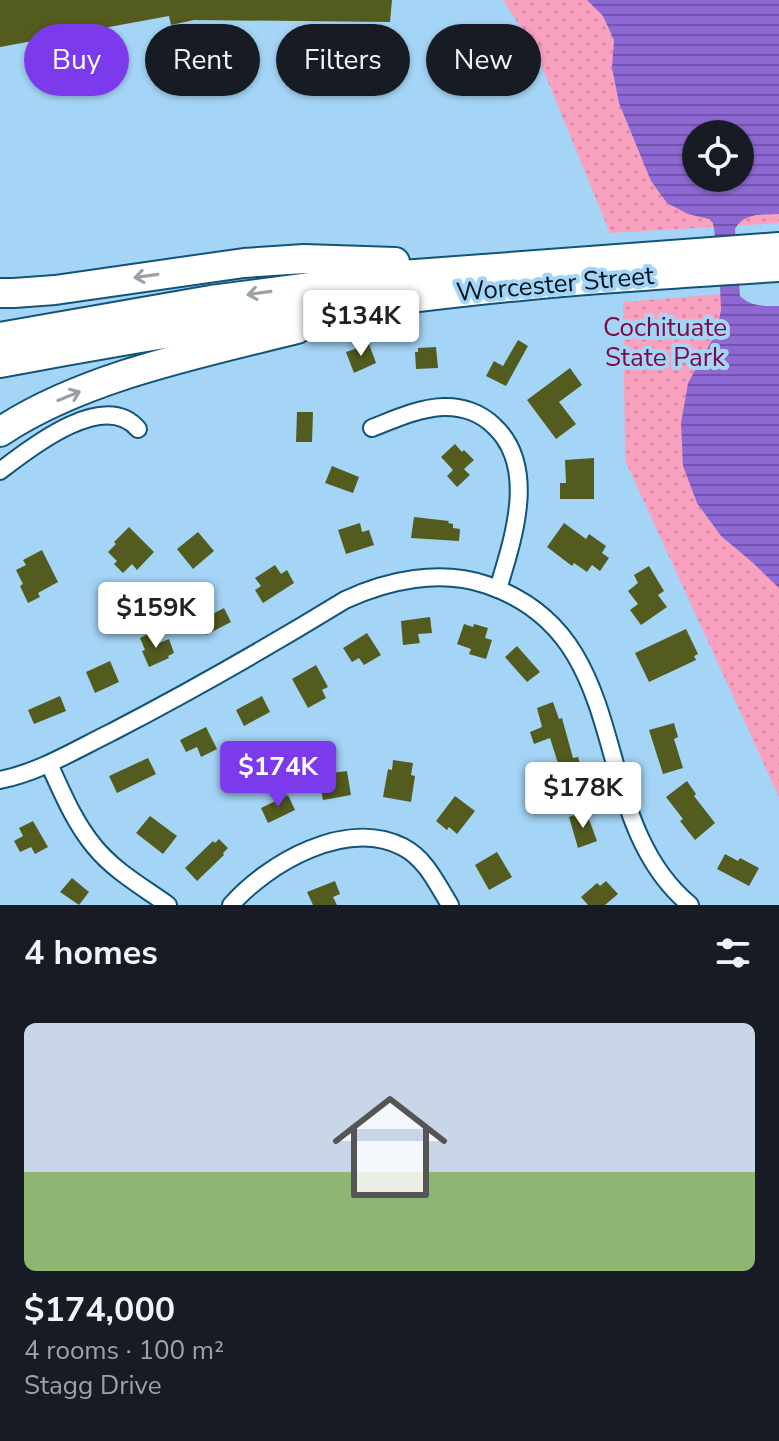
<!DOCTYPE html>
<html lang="en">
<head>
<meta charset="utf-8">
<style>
	body { margin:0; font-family:"Nunito Sans",sans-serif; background:#20242c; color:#f1f3f6; height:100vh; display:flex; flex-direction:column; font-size:30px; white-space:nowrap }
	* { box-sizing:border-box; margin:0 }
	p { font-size:26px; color:#9ea1a6 }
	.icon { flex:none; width:44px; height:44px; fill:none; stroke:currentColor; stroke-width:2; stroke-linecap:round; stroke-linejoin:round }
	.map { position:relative; height:905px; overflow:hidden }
	.sheet { display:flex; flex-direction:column; background:#171b24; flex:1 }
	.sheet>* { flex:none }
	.banner { position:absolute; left:24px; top:24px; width:732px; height:72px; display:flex; gap:16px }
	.buttons { position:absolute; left:682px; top:120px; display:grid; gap:16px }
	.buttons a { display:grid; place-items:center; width:72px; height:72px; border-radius:50%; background:#171b24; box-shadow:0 2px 6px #0004; font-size:40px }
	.price { position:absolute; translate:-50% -68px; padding:0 18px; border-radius:8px; background:#fff; color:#222; font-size:26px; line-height:52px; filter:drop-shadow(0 2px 4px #0008) }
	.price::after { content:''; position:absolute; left:50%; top:48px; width:24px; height:18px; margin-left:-12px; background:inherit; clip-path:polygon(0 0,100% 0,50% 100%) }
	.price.current { background:#7c3aed; color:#fff }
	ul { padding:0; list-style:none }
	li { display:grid; align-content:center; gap:16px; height:424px; padding:0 24px }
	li+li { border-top:2px solid #363941 }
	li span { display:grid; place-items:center; height:248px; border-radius:12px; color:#555 }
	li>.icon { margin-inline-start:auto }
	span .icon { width:144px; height:144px; fill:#fffc; stroke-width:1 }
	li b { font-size:34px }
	h2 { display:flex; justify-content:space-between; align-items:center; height:96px; padding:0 24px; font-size:34px }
	.tag { padding:0 28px; border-radius:36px; background:#171b24; box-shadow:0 2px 6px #0004; font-size:28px; line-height:72px }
	.tag.current { background:#7c3aed; color:#fff }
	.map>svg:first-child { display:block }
	.park { fill:url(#park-dots); fill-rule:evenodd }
	.water { fill:url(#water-rules); fill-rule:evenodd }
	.building { fill:#535c1e }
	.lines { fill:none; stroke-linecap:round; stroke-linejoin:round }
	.street-casing { stroke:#115477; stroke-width:20 }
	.highway-casing { stroke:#115477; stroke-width:32 }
	.street { stroke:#fff; stroke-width:16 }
	.highway { stroke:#fff; stroke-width:28 }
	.oneway { stroke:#99a1a7 }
	.labels { text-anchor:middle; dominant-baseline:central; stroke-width:8; stroke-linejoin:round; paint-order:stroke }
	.street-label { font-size:26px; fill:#001422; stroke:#a4d5f6 }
	.park-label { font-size:26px; fill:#7c0a45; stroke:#a4d5f6 }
</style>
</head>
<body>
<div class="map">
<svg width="779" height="905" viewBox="0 0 779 905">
	<defs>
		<pattern id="park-dots" width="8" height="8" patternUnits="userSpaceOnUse" patternTransform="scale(2)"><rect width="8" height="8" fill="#f9a1bf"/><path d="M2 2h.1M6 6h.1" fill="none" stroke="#d48aa4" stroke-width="1.8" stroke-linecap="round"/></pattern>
		<pattern id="water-rules" width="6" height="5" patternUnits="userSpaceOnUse" patternTransform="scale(2)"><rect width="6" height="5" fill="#8e69d3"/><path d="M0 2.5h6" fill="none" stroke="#7255ab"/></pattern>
	</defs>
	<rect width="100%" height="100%" fill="#a4d5f6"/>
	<g class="park">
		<path d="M503,0H779V223L610,233L535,50ZM696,134H740V178H696Z"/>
		<path d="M721,294V310L716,333L705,355L697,503L721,536L752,562L779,588V797L625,460L623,302Z"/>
	</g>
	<path class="water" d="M587,0H779V214C762,215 744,212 735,229L740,296C752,307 763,306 779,306V588L752,562L721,536L697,503L683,466L681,423L688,383L716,333L721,310L719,262L713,223L709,219L688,214L667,203L651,181L619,103L612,68L614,40L603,16ZM696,134H740V178H696Z"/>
	<g class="building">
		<path d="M0,0H392L390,22L194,20L171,25L169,16L0,47Z"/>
		<path d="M518,340L528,346L506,386L486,376L494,361L503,366Z"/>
		<path d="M369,344L376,363L354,373L346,352Z"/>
		<path d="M436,347L438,368L416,369L415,352H418V348Z"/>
		<path d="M570,368L582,385L559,402L576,424L556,439L527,400Z"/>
		<path d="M297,412H313L312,442H296Z"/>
		<path d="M455,444L462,452L464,450L474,460L464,469L470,475L457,487L447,476L453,470L441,457Z"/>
		<path d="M594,458V499H560V483H566L565,460Z"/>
		<path d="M332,466L359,477L353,493L325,483Z"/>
		<path d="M414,517L449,521L448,523L453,524V528L460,529L459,541L411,538Z"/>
		<path d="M360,523L362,532L369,530L374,545L346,554L338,530Z"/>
		<path d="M564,523L586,539L589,534L606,546L602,553L609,558L600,571L592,565L587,572L574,563L572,566L547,547Z"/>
		<path d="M129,527L154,552L137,570L132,564L123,573L114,564L117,561L108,552L116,544L114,542Z"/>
		<path d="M198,532L214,551L193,569L177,549Z"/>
		<path d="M42,550L58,582L38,593L40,597L28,603L20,586L23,584L16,570L26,565L23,560Z"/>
		<path d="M275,565L281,574L287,570L294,583L263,603L255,590L261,586L255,578Z"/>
		<path d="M649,566L664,591L658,595L667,607L641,625L630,610L638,604L628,591L638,583L634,575Z"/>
		<path d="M224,608L231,622L206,635L199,621Z"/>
		<path d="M430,617L432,633L418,634L420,643L403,645L401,621Z"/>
		<path d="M464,624L473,627L474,624L488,628L485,638L492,640L486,659L469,654L471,649L457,644Z"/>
		<path d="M686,629L698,654L694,656L696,660L649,682L635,653Z"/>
		<path d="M152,632L157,644L169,639L174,653L168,656L169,658L149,667L142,651L145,650L140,638Z"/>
		<path d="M367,633L381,655L364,665L359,658L352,662L343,648Z"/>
		<path d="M517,646L540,672L527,682L505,657Z"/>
		<path d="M110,661L119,682L95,693L86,672Z"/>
		<path d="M316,665L328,687L322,690L326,698L308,708L292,679Z"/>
		<path d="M60,696L66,711L34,724L28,710Z"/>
		<path d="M262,696L270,712L244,726L236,710Z"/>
		<path d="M553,702L559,719L562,718L573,758L578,757L584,777L580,779L583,790L568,795L550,738L534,744L530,732L542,727L537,708Z"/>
		<path d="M674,723L678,737L674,739L683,768L663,774L649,730Z"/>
		<path d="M206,727L217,749L201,757L197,747L186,752L180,740Z"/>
		<path d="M148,758L156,774L117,793L109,776Z"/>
		<path d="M393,760L413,763L411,775L415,776L411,802L383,797L388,769L392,770Z"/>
		<path d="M347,771L351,795L323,800L320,784L327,783L326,778L333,777L332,773Z"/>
		<path d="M687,781L696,794L694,796L715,823L695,840L680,821L683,819L666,797Z"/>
		<path d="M288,795L295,810L268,823L261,808Z"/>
		<path d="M455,796L475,811L457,834L449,827L447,830L436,821Z"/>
		<path d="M586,811L597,841L578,848L569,817Z"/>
		<path d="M150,816L177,836L163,854L136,833Z"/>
		<path d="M33,821L48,847L35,854L31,847L20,852L14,841L23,836L19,828Z"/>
		<path d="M219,839L228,848L223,853L224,855L197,881L185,868L213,841L215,843Z"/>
		<path d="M497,852L512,877L489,890L475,865Z"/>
		<path d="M725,854L738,861L740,858L759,868L749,886L717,869Z"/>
		<path d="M72,878L89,892L79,905L60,892Z"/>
		<path d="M335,881L340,894L333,897L337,905H313L307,892Z"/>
		<path d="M606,881L618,894L605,905H588L581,897L597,883L600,886Z"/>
	</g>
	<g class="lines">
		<g class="street-casing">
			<g id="street">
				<path d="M372,428C395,419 419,408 443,407C462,406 481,413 494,426C538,467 513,539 498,589"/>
				<path d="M0,471C30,448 104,389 138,429"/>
				<path d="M49,764C62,792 74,822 94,846C114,871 143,887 168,905"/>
				<path d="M0,780C40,772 75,750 112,732C191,691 268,647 345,600C388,580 440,569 487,585C640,637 583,816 690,905"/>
				<path d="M231,905C268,863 346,818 403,847C426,859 437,884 450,905"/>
			</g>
		</g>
		<g class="highway-casing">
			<g id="highway">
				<path d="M0,293H14L55,290L244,263L304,259L395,262"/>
				<path d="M0,337L211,300L402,275L779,247"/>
				<path d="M0,363C175,330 352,302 530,285C613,277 696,272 779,267"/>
				<path d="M0,432C82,377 201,353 297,329"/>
			</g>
		</g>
		<use href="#street" class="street"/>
		<use href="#highway" class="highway"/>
	</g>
	<defs><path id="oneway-shaft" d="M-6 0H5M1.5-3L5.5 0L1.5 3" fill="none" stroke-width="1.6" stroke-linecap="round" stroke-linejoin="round" transform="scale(2)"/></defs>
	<g class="oneway">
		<use href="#oneway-shaft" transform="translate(146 276) rotate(172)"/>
		<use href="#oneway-shaft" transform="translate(259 293) rotate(172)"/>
		<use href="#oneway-shaft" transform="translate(69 396) rotate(-22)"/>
	</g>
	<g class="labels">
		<g class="street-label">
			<text transform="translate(555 284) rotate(-5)">Worcester Street</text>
		</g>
		<g class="park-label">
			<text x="665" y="327">Cochituate<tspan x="665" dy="30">State Park</tspan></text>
		</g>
	</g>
</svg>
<div class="buttons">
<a><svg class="icon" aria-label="locate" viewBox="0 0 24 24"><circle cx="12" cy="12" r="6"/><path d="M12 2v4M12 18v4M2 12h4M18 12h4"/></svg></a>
</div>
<b class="price" style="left:361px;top:358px">$134K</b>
<b class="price" style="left:156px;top:650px">$159K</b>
<b class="price current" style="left:278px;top:809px">$174K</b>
<b class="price" style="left:583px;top:830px">$178K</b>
<div class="banner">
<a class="tag current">Buy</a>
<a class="tag">Rent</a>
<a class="tag">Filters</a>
<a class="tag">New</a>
</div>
</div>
<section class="sheet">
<h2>4 homes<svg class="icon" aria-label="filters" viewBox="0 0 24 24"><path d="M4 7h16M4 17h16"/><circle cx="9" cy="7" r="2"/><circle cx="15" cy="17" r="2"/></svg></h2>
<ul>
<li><span style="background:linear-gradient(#c9d6e8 60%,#8fb573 0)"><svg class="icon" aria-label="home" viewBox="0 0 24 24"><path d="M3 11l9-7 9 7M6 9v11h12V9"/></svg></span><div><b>$174,000</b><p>4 rooms · 100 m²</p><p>Stagg Drive</p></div></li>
</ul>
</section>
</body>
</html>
